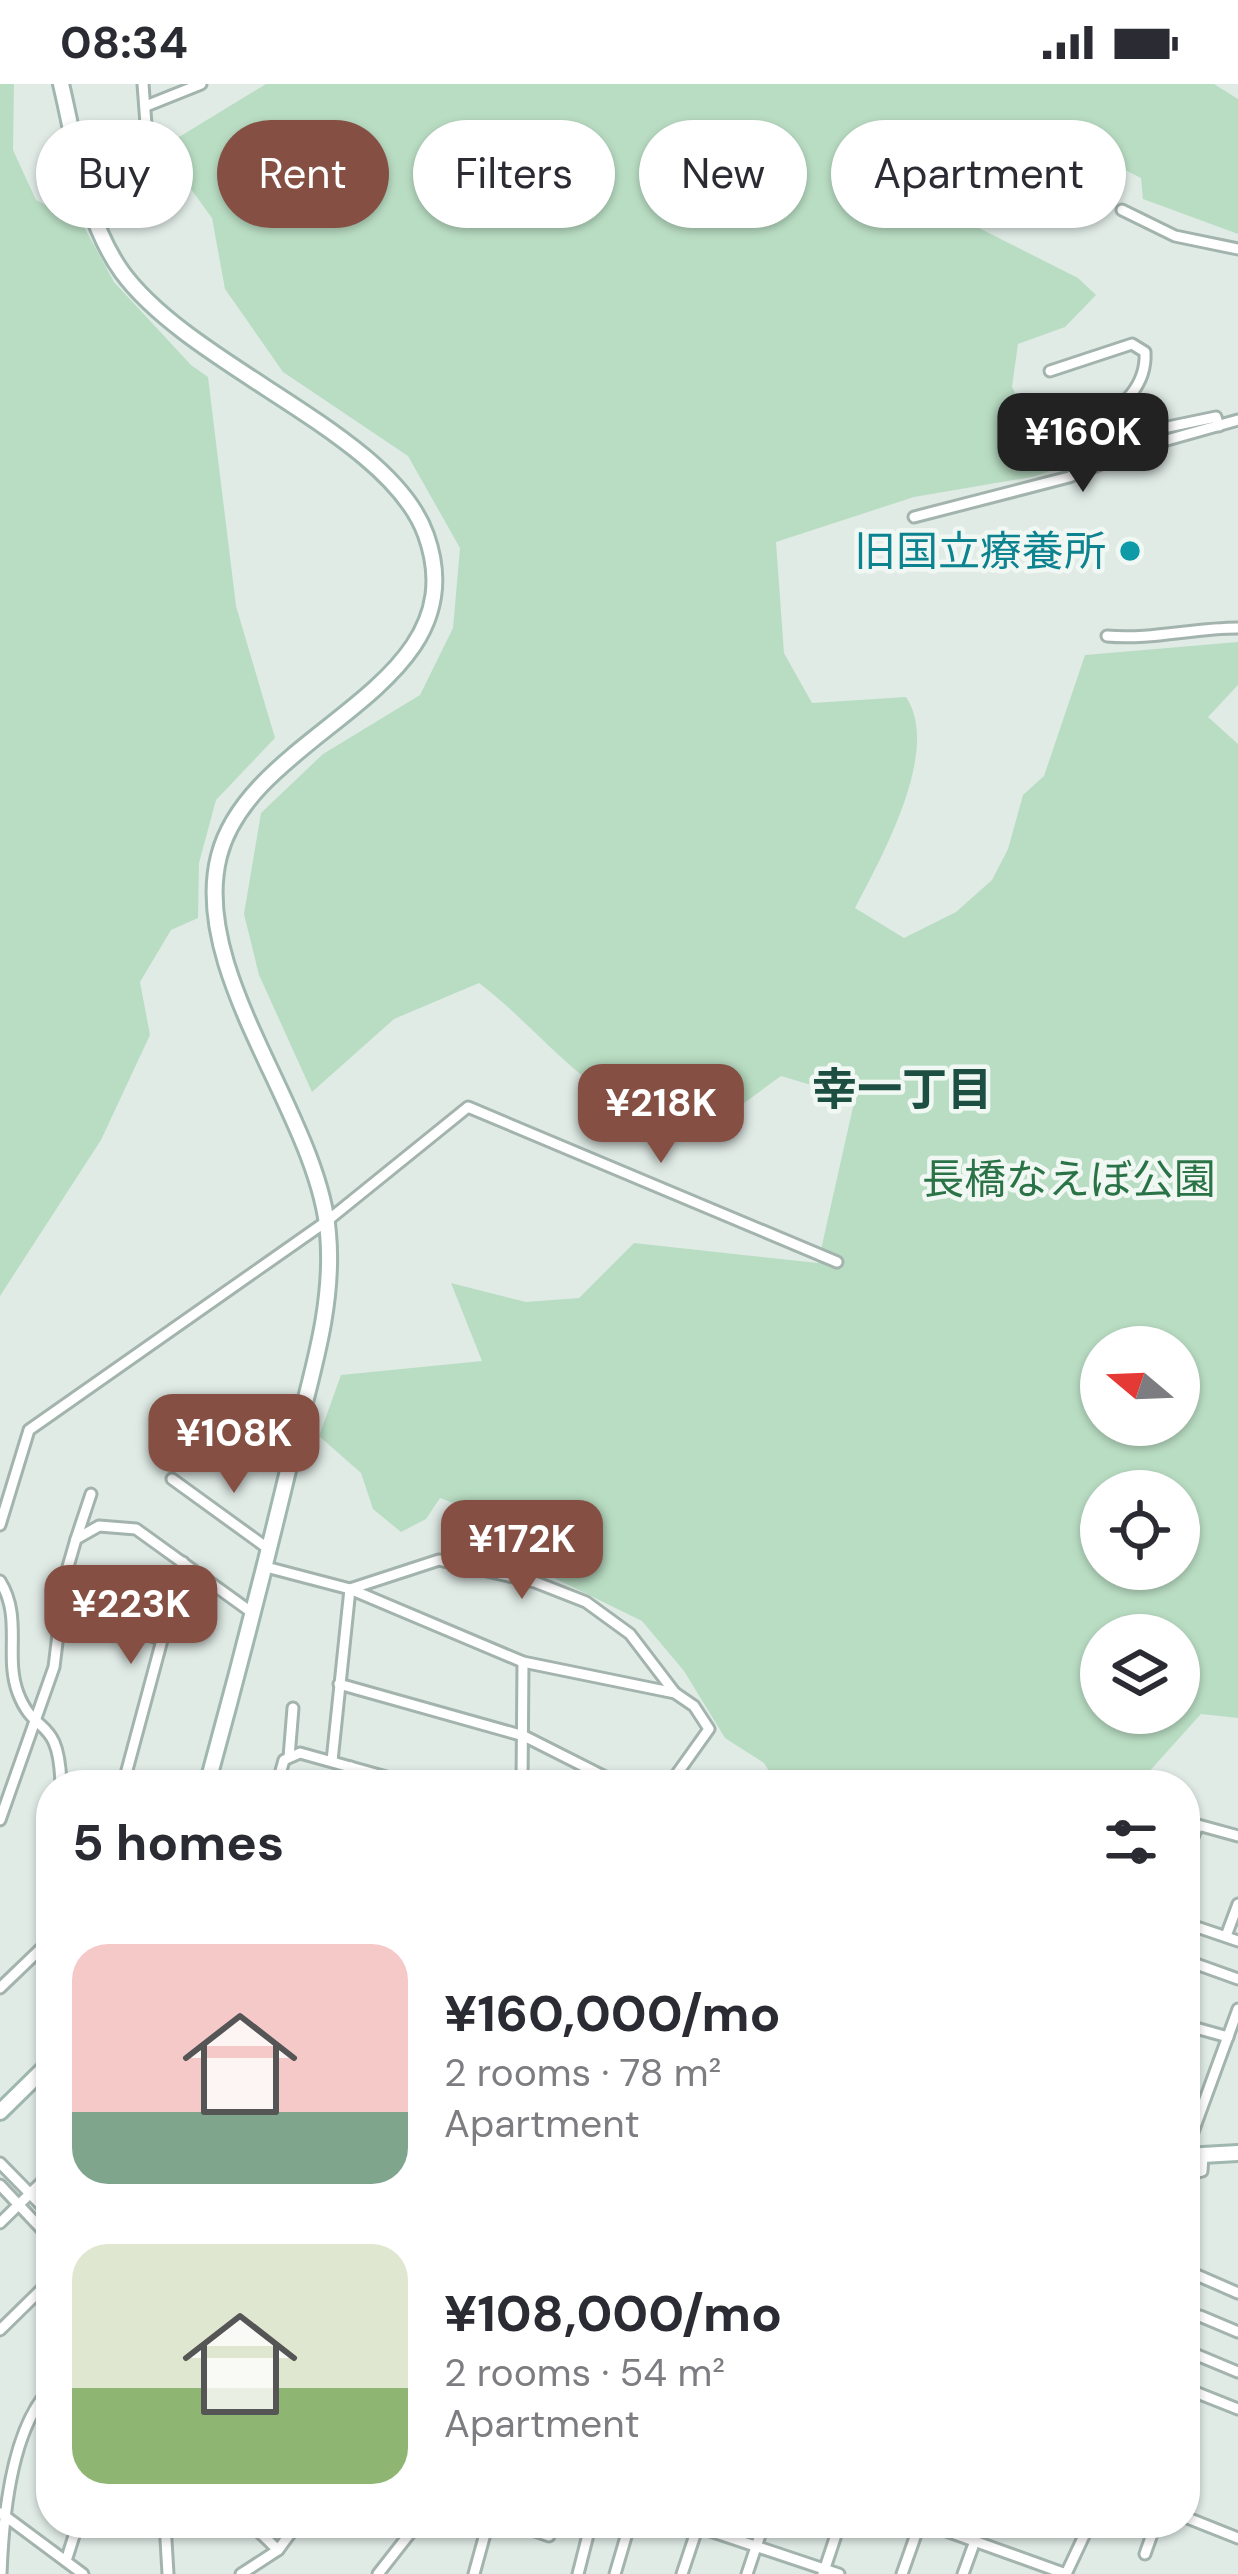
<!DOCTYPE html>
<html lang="en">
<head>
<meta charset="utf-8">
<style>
	body { margin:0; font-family:"DM Sans","Noto Sans JP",sans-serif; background:#f2f2f3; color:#2b2b33; height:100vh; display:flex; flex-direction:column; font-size:45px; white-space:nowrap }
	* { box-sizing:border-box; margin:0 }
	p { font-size:39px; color:#7c7c81 }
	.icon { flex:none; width:66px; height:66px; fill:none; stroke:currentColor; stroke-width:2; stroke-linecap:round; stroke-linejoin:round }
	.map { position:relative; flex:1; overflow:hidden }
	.panel { position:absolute; left:36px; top:1686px; width:1164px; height:768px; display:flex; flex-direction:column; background:#fff; border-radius:48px; box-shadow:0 3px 9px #0004 }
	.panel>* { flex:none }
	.top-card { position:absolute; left:36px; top:36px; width:1167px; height:108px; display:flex; gap:24px }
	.needle { width:78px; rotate:289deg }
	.tools { position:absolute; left:1080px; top:1242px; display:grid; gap:24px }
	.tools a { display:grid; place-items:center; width:120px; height:120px; border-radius:50%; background:#fff; box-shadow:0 3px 9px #0004; font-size:60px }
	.price { position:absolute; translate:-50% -102px; padding:0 27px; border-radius:24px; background:#855043; color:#fff; font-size:39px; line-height:78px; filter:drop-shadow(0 3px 6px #0008) }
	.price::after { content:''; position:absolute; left:50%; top:72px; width:36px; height:27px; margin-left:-18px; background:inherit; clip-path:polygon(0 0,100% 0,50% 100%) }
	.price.current { background:#222; color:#fff }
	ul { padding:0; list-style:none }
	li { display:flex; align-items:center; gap:36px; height:300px; padding:0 36px }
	li span { display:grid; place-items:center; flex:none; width:336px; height:240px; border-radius:36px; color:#555 }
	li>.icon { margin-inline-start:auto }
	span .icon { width:144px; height:144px; fill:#fffc; stroke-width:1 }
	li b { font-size:51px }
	h2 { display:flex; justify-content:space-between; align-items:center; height:144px; padding:0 36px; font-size:51px }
	.pill { padding:0 42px; border-radius:54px; background:#fff; box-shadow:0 3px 9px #0004; font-size:42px; line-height:108px }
	.pill.current { background:#855043; color:#fff }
	.status { display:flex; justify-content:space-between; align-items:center; height:84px; padding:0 60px; background:#fff; direction:ltr }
	.status svg { height:33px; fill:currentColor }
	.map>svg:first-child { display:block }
	.green { fill:#b9ddc3; fill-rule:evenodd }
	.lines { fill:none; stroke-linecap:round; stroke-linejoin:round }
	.street-casing { stroke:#a3b3ad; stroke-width:15 }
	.secondary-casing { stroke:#9fb7af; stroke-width:20 }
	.street { stroke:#fff; stroke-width:9 }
	.secondary { stroke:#fff; stroke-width:14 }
	.culture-dot { fill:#0f9aa8; stroke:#f1f8f4; stroke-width:4.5 }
	.labels { text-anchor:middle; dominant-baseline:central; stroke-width:9; stroke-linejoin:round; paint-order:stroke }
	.culture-label { font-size:42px; fill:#0d838f; stroke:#f1f8f4; text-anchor:end }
	.park-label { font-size:42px; fill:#2a7347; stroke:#f1f8f4 }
	.neighbourhood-label { font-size:45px; font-weight:bold; fill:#1c4e42; stroke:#f1f8f4 }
</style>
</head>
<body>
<div class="status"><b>08:34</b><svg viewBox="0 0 49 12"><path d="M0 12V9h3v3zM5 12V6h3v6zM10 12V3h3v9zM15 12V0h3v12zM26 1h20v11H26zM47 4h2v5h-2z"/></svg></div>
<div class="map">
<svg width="1238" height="2490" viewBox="0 0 1238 2490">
	<rect width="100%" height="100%" fill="#e0ebe6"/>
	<g class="green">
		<path d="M0,0H14L13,66L36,116L82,139L114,198L191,281L208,293L236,522L275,654L216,716L199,779L198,834L171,846L140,898L150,951L101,1056L0,1212Z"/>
		<path d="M266,0H1214L1238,15V150L1143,115L1141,94L1057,52L984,98L971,140L1078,194L1096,211L1065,243L1018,260L1012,303L1042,357L1113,366L1032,393L914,413L776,458L784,569L812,619L906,613C942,666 881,774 855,824L904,854L956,828L992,796L1008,765L1023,711L1044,692L1085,571L1238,558V601L1208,633L1238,660V1634L1201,1630L1137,1701H778L764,1679L725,1654L684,1587L642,1537L540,1487L500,1437L440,1414L426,1435L401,1448L373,1425L361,1389L319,1352L341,1291L482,1277L451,1199L526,1218L579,1214L634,1159L818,1179L855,1014L781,992L707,1046C681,1038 648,1034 625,1021C569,990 529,937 479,899L394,935L312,1008L259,891L244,830L261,729L323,670L420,611L453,544L460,464L408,372L283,288L225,205L212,134L161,64ZM1101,1263H1179V1341H1101ZM1101,1407H1179V1485H1101ZM1101,1551H1179V1629H1101Z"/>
	</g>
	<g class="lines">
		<g class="street-casing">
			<g id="street">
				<path d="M146,22L201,0"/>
				<path d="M79,70L147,54L143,0"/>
				<path d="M1122,126L1175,152L1238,165"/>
				<path d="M1050,287L1132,260L1145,268C1147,301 1122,326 1093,338V352L1110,355L1216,333L1219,342"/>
				<path d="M914,433L1069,393L1142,363L1238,336"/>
				<path d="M1107,552C1151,556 1193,544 1238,544"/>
				<path d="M172,1395L270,1466"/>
				<path d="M0,1441L29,1346L327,1137L468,1023L837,1178"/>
				<path d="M76,1455L91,1410"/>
				<path d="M266,1483L350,1505L523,1578L675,1609L694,1622L709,1645L669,1701"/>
				<path d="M0,1497C23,1534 4,1572 18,1609C35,1654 59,1630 61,1701"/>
				<path d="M61,1527L162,1555"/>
				<path d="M339,1600L524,1652L621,1701"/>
				<path d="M289,1673L293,1624"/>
				<path d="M332,1677L350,1505L439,1476L535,1498L586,1518L630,1550L675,1609"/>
				<path d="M123,1701L183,1478"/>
				<path d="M277,1701L284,1676L300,1669L415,1701"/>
				<path d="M345,1701L351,1683"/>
				<path d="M522,1701L523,1578"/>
				<path d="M732,1701L735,1697"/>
				<path d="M0,1736L54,1583L65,1493L76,1455L99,1442L136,1445L254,1530"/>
				<path d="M1185,1773L1198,1741L1238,1752"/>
				<path d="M1185,1839L1238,1857"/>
				<path d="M1226,1852L1238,1820"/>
				<path d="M1185,1876L1238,1895"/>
				<path d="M0,1904L51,1855"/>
				<path d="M1185,1941L1228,1953"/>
				<path d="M1185,2070L1238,1925"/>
				<path d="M0,2079L51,2131"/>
				<path d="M1185,2091L1202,2087L1203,2072"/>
				<path d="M0,2101L51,2155"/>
				<path d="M0,2139L51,2089"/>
				<path d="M1185,2186L1238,2209"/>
				<path d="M1200,2232L1238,2248"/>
				<path d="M0,2246L51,2196"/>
				<path d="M1185,2266L1238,2288"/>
				<path d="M1185,2304L1238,2325"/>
				<path d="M1,2429L83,2490"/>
				<path d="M1185,2433L1238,2454"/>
				<path d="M165,2439L168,2490"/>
				<path d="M250,2439L278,2466"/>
				<path d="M513,2439L549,2452"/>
				<path d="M924,2439L1066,2490L1090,2439"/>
				<path d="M698,2443L839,2490"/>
				<path d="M1145,2470L1156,2439"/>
				<path d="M66,2477L78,2439"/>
				<path d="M1,2490C3,2436 11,2344 51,2304"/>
				<path d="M241,2490L278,2466L298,2439"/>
				<path d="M378,2490L418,2439"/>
				<path d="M474,2490L488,2439"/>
				<path d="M578,2490L591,2439"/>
				<path d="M615,2490L630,2439"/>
				<path d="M682,2490L699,2439"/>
				<path d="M747,2490L764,2439"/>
				<path d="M823,2490L840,2439"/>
				<path d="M902,2490L920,2439"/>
				<path d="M963,2490L975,2457"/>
			</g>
		</g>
		<g class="secondary-casing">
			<g id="secondary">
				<path d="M61,0C76,62 84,135 122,188C192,284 390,349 426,451C481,605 251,645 219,772C189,890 318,1031 328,1149C335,1226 308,1300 291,1374C265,1483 237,1592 207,1701"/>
				<path d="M0,2028L51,1978"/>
				<path d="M1185,2072L1238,2069"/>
			</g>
		</g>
		<use href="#street" class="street"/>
		<use href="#secondary" class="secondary"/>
	</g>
	<circle class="culture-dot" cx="1130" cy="467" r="12"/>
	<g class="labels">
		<g class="culture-label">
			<text x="1106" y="467">旧国立療養所</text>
		</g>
		<g class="park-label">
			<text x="1069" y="1095">長橋なえぼ公園</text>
		</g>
		<g class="neighbourhood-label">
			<text x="902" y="1005">幸一丁目</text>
		</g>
	</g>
</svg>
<div class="tools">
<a><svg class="needle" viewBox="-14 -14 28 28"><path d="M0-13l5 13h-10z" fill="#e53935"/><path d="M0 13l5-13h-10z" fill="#7c7c81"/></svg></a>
<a><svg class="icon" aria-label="locate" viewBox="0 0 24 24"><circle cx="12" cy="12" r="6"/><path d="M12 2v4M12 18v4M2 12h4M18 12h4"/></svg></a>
<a><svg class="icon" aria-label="layers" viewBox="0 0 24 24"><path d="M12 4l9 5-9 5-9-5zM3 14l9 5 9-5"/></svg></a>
</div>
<b class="price current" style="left:1083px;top:411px">¥160K</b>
<b class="price" style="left:661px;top:1082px">¥218K</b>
<b class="price" style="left:234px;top:1412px">¥108K</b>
<b class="price" style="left:522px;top:1518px">¥172K</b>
<b class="price" style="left:131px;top:1583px">¥223K</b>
<div class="top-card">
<a class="pill">Buy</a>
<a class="pill current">Rent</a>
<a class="pill">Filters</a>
<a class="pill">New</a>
<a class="pill">Apartment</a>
</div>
<section class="panel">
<h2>5 homes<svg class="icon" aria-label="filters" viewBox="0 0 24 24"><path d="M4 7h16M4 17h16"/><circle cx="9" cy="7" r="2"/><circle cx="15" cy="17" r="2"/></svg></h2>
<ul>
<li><span style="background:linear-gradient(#f6c9c9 70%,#7fa58c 0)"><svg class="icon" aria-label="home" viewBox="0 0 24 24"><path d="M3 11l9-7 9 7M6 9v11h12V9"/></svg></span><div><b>¥160,000/mo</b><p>2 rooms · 78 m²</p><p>Apartment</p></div></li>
<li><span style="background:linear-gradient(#dfe7d0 60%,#8fb573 0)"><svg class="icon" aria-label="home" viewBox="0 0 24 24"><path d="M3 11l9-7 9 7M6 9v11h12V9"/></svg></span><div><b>¥108,000/mo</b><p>2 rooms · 54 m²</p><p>Apartment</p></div></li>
</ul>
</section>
</div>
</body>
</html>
